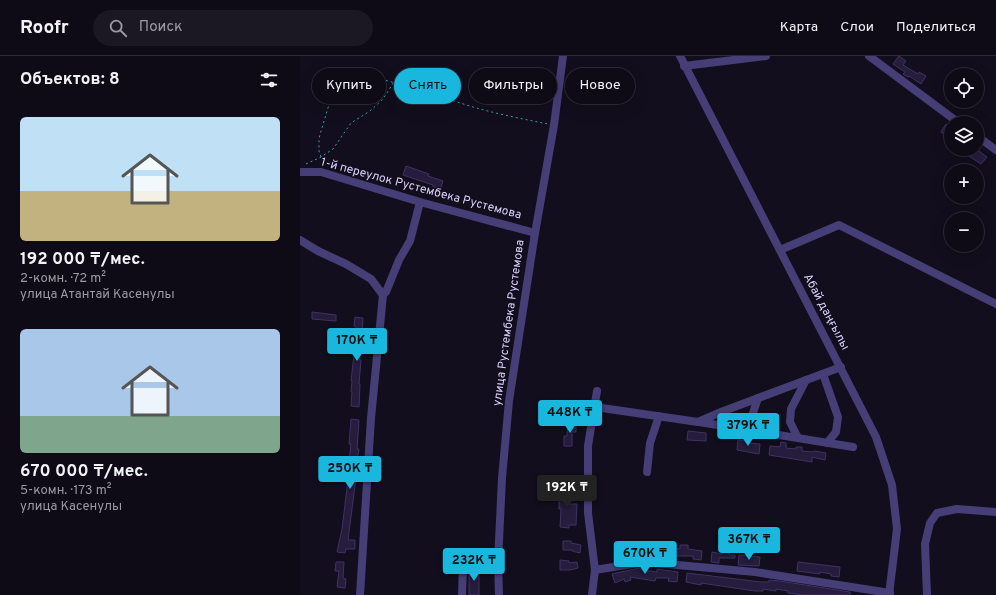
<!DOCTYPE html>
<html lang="ru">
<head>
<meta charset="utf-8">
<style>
	body { margin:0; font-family:Overpass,sans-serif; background:#1c1823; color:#f1f3f6; height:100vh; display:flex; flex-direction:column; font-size:15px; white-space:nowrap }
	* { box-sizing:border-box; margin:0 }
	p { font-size:13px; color:#9b9aa1 }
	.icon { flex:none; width:22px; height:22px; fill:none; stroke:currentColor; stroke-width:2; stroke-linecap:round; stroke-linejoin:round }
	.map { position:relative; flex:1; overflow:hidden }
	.side { display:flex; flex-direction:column; background:#0e0a16; width:300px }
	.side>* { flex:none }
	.banner { position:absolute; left:12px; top:12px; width:380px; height:36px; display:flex; gap:8px }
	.tools { position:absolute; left:644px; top:12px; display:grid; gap:8px }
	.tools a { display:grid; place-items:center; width:40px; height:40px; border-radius:50%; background:#0e0a16; box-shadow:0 4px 16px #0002,0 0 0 1px #2e2b35; font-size:20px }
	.price { position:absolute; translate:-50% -34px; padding:0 9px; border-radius:4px; background:#19b7dd; color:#111; font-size:13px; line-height:26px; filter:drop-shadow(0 1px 2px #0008) }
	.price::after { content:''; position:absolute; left:50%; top:24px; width:12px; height:9px; margin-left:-6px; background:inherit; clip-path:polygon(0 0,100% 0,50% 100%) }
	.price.on { background:#222; color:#fff }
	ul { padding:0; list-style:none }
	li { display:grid; align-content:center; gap:8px; height:212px; padding:0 20px }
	li span { display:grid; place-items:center; height:124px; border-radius:6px; color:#555 }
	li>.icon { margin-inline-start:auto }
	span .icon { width:72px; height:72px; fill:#fffc; stroke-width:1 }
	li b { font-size:17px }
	h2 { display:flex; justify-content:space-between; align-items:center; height:48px; padding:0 20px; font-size:17px }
	.tag { padding:0 14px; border-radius:18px; background:#0e0a16; box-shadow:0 4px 16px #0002,0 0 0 1px #2e2b35; font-size:14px; line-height:36px }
	.tag.on { background:#19b7dd; color:#111 }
	header { display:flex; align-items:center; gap:24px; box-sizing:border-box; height:56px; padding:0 20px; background:#0e0a16; border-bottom:1px solid #2e2b35 }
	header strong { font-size:19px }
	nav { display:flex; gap:22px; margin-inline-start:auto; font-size:14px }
	.search { width:280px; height:36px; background:#1c1823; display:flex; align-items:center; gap:10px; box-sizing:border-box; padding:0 14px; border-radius:22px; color:#9b9aa1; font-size:15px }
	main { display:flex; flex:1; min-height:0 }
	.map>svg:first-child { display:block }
	.building { fill:#261c3c; stroke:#403166 }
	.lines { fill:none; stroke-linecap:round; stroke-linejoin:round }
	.path { stroke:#3aa0a3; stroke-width:1; stroke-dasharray:2 3; stroke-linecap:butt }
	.minor { stroke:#463e77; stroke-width:8 }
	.labels { text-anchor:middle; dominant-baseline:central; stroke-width:3; stroke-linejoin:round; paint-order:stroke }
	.street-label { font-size:12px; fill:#d9d0fa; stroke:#120e1d }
</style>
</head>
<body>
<header>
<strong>Roofr</strong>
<div class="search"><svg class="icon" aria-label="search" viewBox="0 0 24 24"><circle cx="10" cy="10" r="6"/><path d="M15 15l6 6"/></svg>Поиск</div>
<nav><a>Карта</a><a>Слои</a><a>Поделиться</a></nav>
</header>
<main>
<section class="side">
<h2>Объектов: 8<svg class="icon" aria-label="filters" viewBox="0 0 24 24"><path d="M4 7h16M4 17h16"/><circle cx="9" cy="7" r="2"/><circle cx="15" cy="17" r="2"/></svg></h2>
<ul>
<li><span style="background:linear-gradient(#bfe0f5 60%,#c2b280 0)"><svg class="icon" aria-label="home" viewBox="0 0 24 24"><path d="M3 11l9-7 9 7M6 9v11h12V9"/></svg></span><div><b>192 000 ₸/мес.</b><p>2-комн. · 72 m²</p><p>улица Атантай Касенулы</p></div></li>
<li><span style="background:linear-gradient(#a9c7e8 70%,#7fa58c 0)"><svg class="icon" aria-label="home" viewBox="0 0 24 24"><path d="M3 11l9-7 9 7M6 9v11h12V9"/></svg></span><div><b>670 000 ₸/мес.</b><p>5-комн. · 173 m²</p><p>улица Касенулы</p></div></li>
</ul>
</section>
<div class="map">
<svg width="696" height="539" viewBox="0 0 696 539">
	<rect width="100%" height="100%" fill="#120e1d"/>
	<g class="building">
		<path d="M599,0L606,5L603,9L618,18L619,16L626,20L621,28L609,20L608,21L603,18L605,16L593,8Z"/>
		<path d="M646,68L651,72V83L641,76Z"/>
		<path d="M658,93H676L687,101L681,108Z"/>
		<path d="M106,110L129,118L128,120L143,125L140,134L133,131V129L103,119Z"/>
		<path d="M12,256L36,259V265L12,263Z"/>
		<path d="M55,261L63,262L62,276H64L63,286H61L59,304H61L59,328H60L59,351L51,350L52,336H51L52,325H51L54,299L51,298L52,289H54L56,271L54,270Z"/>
		<path d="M51,363L59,364L57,393H59L57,403H56L54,422H56L48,484H55V493H46L45,497L37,496L42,473L49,416H46L47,406H49L51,388H49Z"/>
		<path d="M268,367H276V376H272V390H264V380H267Z"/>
		<path d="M388,375L406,377V385L387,384Z"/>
		<path d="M438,384L446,385V387L460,388L459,398L437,394Z"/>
		<path d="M481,386L486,387V392L496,393V391H502V395L514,396V395L526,397L525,404L512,401V406L469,399L470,390L480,391Z"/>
		<path d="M262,428L270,429L268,448H277L276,469H269V472L260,471L261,453H259V444H261Z"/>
		<path d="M263,485H271V487L281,489L280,497L272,495V494H263Z"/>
		<path d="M358,489L380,493V489H388V493L402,495L401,504L393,503V500H374L373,502L365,501L366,498H356V500L348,499L349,490L358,491Z"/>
		<path d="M422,493H429V499H435V502H419V507L411,506L412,496L422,498Z"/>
		<path d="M439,499L460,501L459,510L438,509Z"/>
		<path d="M260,504L269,505V507L277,506L278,512L270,514H260Z"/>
		<path d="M36,506H44L43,522L46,523L45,532L37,531L39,515H35Z"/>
		<path d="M498,506L540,511L539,521L531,520V518L520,516V518L497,515Z"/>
		<path d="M339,512L341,513V514L357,516V513L378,516L377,526L368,525L369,522H356L355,525L330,521L331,524L325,526L324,523L315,527L312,518Z"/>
		<rect x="169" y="514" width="10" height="25"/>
		<path d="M387,517L461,526H469V524L480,525L550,536V539H504L488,537V535L476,533V535L463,533V535H455L401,527V529L386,526Z"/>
	</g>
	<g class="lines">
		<g class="path">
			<path d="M21,101L19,95V82L31,42L29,25L31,15L38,13C84,22 128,37 173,51C197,58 223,63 248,68"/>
			<path d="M6,108L21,101L33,93L51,67L70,55L83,43L94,26"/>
		</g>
		<g class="minor">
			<path d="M380,0L576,381L592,429L597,473L589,539"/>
			<path d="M569,0L659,67"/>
			<path d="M384,10L466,0"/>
			<path d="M677,80L696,94"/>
			<path d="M0,116H21L120,146L235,177"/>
			<path d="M0,184L18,195L46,208L71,223L83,239L86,236L99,204L110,185L120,146"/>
			<path d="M480,194L539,169L696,248"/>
			<path d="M523,318L538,361L536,376L527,387"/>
			<path d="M294,353L297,335"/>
			<path d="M399,366L553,391"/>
			<path d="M451,375L453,357L458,342"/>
			<path d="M498,382L490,366L491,353L506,324"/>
			<path d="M347,416L350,387L359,360"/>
			<path d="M295,514L288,457V390L294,353L302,352L398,366L421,356L541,311"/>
			<path d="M60,539L71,362L83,239"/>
			<path d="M162,539L163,509L198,506"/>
			<path d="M199,539L198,506L202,422L209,345L234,183L254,69L263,0"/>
			<path d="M292,539L295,514L344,506L455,516L590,537"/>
			<path d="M627,539L625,488L630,467L637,457L657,453L696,456"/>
		</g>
	</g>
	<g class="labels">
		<g class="street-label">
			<text transform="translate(121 133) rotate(15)">1-й переулок Рустембека Рустемова</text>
			<text transform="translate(526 256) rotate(62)">Абай даңғылы</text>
			<text transform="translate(209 267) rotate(-82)">улица Рустембека Рустемова</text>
		</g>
	</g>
</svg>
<div class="tools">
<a><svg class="icon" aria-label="locate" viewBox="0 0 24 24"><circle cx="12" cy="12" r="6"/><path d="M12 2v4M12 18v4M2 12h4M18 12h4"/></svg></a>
<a><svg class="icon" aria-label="layers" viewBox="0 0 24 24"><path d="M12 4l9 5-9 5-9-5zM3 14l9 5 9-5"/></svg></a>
<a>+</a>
<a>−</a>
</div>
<b class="price" style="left:57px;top:306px">170K ₸</b>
<b class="price" style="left:270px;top:378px">448K ₸</b>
<b class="price" style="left:448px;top:391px">379K ₸</b>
<b class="price" style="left:50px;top:434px">250K ₸</b>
<b class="price on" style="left:267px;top:453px">192K ₸</b>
<b class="price" style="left:449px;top:505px">367K ₸</b>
<b class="price" style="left:345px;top:519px">670K ₸</b>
<b class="price" style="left:174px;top:526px">232K ₸</b>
<div class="banner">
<a class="tag">Купить</a>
<a class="tag on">Снять</a>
<a class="tag">Фильтры</a>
<a class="tag">Новое</a>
</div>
</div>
</main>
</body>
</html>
